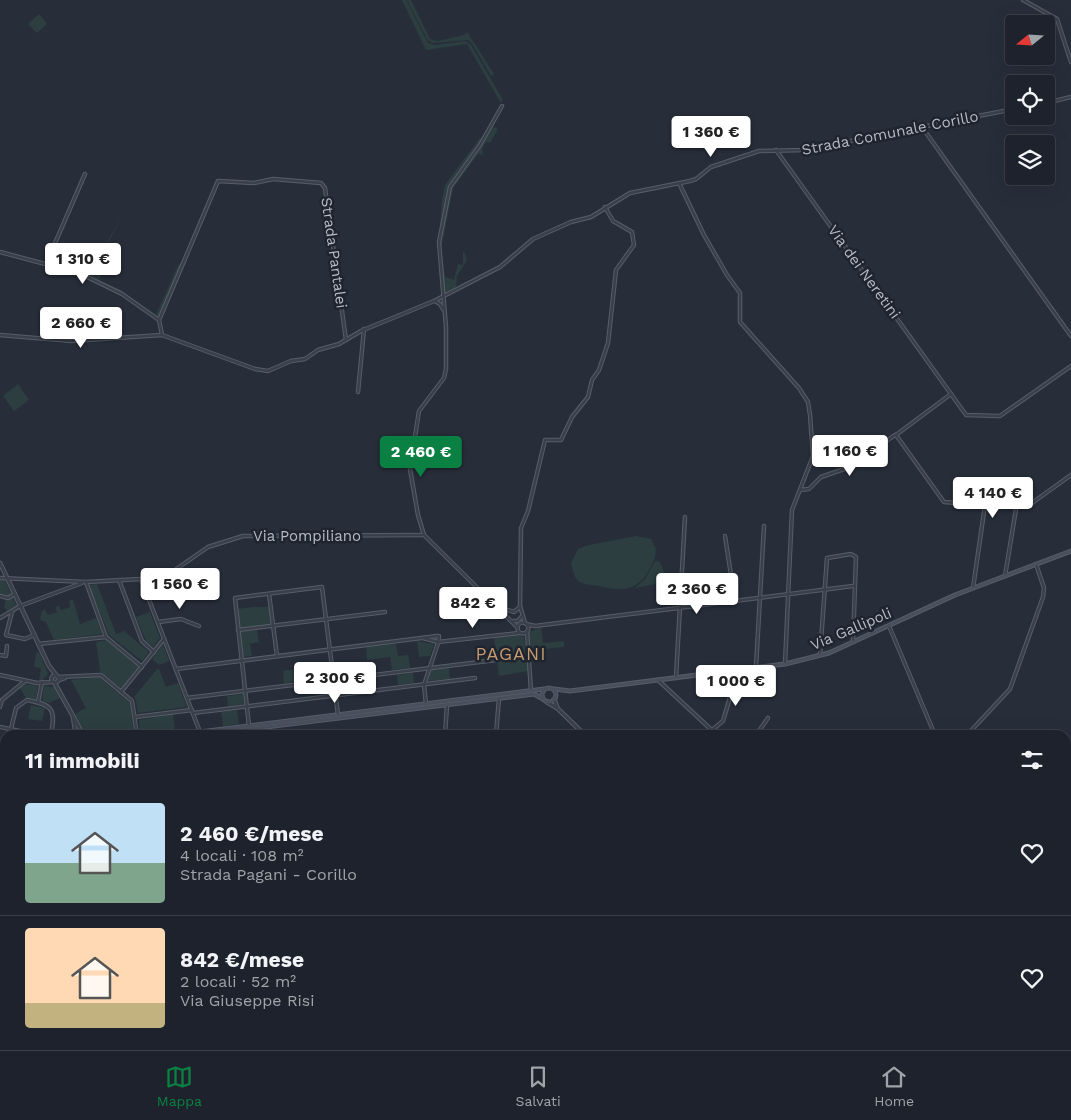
<!DOCTYPE html>
<html lang="it">
<head>
<meta charset="utf-8">
<style>
	body { margin:0; font-family:"Work Sans",sans-serif; background:#2a2f38; color:#f1f3f6; height:100vh; display:flex; flex-direction:column; font-size:19px; white-space:nowrap }
	* { box-sizing:border-box; margin:0 }
	p { font-size:16px; color:#a0a4a9 }
	.icon { flex:none; width:28px; height:28px; fill:none; stroke:currentColor; stroke-width:2; stroke-linecap:round; stroke-linejoin:round }
	.map { position:relative; flex:1; overflow:hidden }
	.side { position:absolute; left:0px; top:730px; width:1071px; height:320px; display:flex; flex-direction:column; background:#1d222c; border-radius:15px 15px 0 0; box-shadow:0 5px 20px #0002,0 0 0 1px #3b3f48 }
	.side>* { flex:none }
	.needle { width:32px; rotate:252deg }
	.buttons { position:absolute; left:1005px; top:15px; display:grid; gap:10px }
	.buttons a { display:grid; place-items:center; width:50px; height:50px; border-radius:5px; background:#1d222c; box-shadow:0 5px 20px #0002,0 0 0 1px #3b3f48; font-size:25px }
	.price { position:absolute; translate:-50% -42px; padding:0 11px; border-radius:5px; background:#fff; color:#222; font-size:16px; line-height:32px; filter:drop-shadow(0 1px 2px #0008) }
	.price::after { content:''; position:absolute; left:50%; top:30px; width:15px; height:11px; margin-left:-8px; background:inherit; clip-path:polygon(0 0,100% 0,50% 100%) }
	.price.on { background:#0b8043; color:#fff }
	ul { padding:0; list-style:none }
	li { display:flex; align-items:center; gap:15px; height:125px; padding:0 25px }
	li+li { border-top:1px solid #3b3f48 }
	li span { display:grid; place-items:center; flex:none; width:140px; height:100px; border-radius:5px; color:#555 }
	li>.icon { margin-inline-start:auto }
	span .icon { width:60px; height:60px; fill:#fffc; stroke-width:1 }
	li b { font-size:21px }
	h2 { display:flex; justify-content:space-between; align-items:center; height:60px; padding:0 25px; font-size:21px }
	.tab-bar { display:flex; justify-content:space-around; align-items:center; height:70px; border-top:1px solid #3b3f48; background:#1d222c; font-size:14px; color:#a0a4a9 }
	.tab-bar a { display:grid; justify-items:center; gap:2px }
	.tab-bar .on { color:#0b8043 }
	.map>svg:first-child { display:block }
	.green { fill:#2c3e3f }
	.lines { fill:none; stroke-linecap:round; stroke-linejoin:round }
	.minor-casing { stroke:#585e68; stroke-width:4.5 }
	.tertiary-casing { stroke:#585e68; stroke-width:5 }
	.secondary-casing { stroke:#585e68; stroke-width:5 }
	.minor { stroke:#3a404b; stroke-width:2.5 }
	.tertiary { stroke:#3a404b; stroke-width:3 }
	.secondary { stroke:#494f5d; stroke-width:3 }
	.labels { text-anchor:middle; dominant-baseline:central; stroke-width:5; stroke-linejoin:round; paint-order:stroke }
	.street-label { font-size:15px; fill:#b6bbc6; stroke:#1f252f }
	.quarter-label { font-size:18px; letter-spacing:1px; fill:#c79a70; stroke:#1f252f }
</style>
</head>
<body>
<div class="map">
<svg width="1071" height="1050" viewBox="0 0 1071 1050">
	<rect width="100%" height="100%" fill="#272e3a"/>
	<g class="green">
		<path d="M402,0H406L428,43L436,45L465,41L471,45L503,100L501,103L467,44L426,50Z"/>
		<path d="M407,0H411L430,39L438,41L464,35L467,32L494,74L491,76L473,45L468,40L433,43L428,41Z"/>
		<path d="M39,14L47,24L37,33L28,24Z"/>
		<path d="M492,126L498,129L490,143L486,142L482,149L483,155L478,154L453,188L441,249L445,277L454,280L458,264L463,265V252L465,253L467,260L457,276L456,287L444,294L439,247L450,189L479,149Z"/>
		<path d="M480,138L482,139L479,146L449,188L438,255L442,200L445,185Z"/>
		<path d="M124,212L94,270L102,274L99,280L121,290L156,315L179,263L180,267L159,317L122,293L78,271L85,257L86,260L96,262Z"/>
		<path d="M18,384L29,400L14,411L3,396Z"/>
		<path d="M636,536L651,539L656,549C656,557 653,563 649,570C637,592 621,591 599,586C590,584 581,586 575,577L571,564L578,549L589,545Z"/>
		<path d="M655,561L660,562L666,577L670,581L635,588L645,579Z"/>
		<path d="M0,579H4L16,605L7,611L4,607L7,595L0,594Z"/>
		<path d="M97,584L116,634L124,631L149,652L142,661L109,635L89,585Z"/>
		<path d="M73,599L80,624L96,618L102,634L54,640L46,622L40,620L42,611L45,610L48,615L57,612L55,607L59,606L61,610L70,607L69,601Z"/>
		<path d="M254,607H269L271,624L239,628L237,609Z"/>
		<path d="M150,612L160,638L153,647L146,641L136,617Z"/>
		<path d="M541,627L543,643L564,641V647L529,651V632Z"/>
		<path d="M257,630L259,642L250,644L252,656L243,657L240,632Z"/>
		<path d="M517,634L524,637L528,671L499,676L494,638Z"/>
		<path d="M106,640L138,667L121,688L100,671L96,642Z"/>
		<path d="M417,641L434,644L430,656L419,657Z"/>
		<path d="M396,644L398,656L408,655L410,668L392,670L390,657L367,660L366,647Z"/>
		<path d="M163,645L169,661L159,665L152,659Z"/>
		<path d="M39,652L48,674L42,680H39L41,668L34,667L36,653Z"/>
		<path d="M320,666L322,679L309,680L308,668Z"/>
		<path d="M449,668L450,679L428,681L431,670Z"/>
		<path d="M157,669H159L166,687L178,683L187,707L138,713L136,701L134,697Z"/>
		<path d="M299,669L300,681L284,683L283,671Z"/>
		<path d="M413,673L414,683L398,685L397,675Z"/>
		<path d="M99,677L130,703L134,735L85,733L75,714L86,708L71,680Z"/>
		<path d="M25,684L38,686L36,699L26,698L20,688Z"/>
		<path d="M44,686L54,687L60,698L49,703L42,701Z"/>
		<path d="M243,694L244,704L228,706L227,696Z"/>
		<path d="M31,705L45,708L42,721L28,719Z"/>
		<path d="M237,710L239,724L223,726L221,712Z"/>
		<path d="M173,714L175,732L140,735L139,720Z"/>
		<path d="M25,1045H65L71,1050H21Z"/>
	</g>
	<g class="lines">
		<g class="minor-casing">
			<g id="minor">
				<path d="M1023,0L1057,19L1071,62"/>
				<path d="M1046,103L1071,97"/>
				<path d="M502,106L480,145L450,187L439,242L446,327V369L444,378L419,411L410,469L418,515L424,535L517,627"/>
				<path d="M922,127L1071,336"/>
				<path d="M776,150L951,394"/>
				<path d="M679,183L704,235L727,275L740,293V322L799,388L808,402L810,415L813,456L792,510L785,664"/>
				<path d="M0,252L79,273L122,294L159,320L162,335"/>
				<path d="M46,264L85,174"/>
				<path d="M435,301L440,304L443,309"/>
				<path d="M159,320L218,181L254,183L273,179L321,183L325,188L346,340"/>
				<path d="M0,335L71,341L162,335L255,369L268,371L291,361L305,359L318,350L339,344L361,331L434,301L500,267L533,239L571,222L591,217L630,193L690,181L696,179L711,167L759,151L804,150L1014,109"/>
				<path d="M358,392L364,329"/>
				<path d="M800,490L809,489L821,477L850,467L895,435"/>
				<path d="M725,536L735,601"/>
				<path d="M1005,576L1017,503H1032L1071,475"/>
				<path d="M0,578L86,582L141,579L200,732"/>
				<path d="M119,580L142,641L154,652"/>
				<path d="M86,582L106,637"/>
				<path d="M143,584L162,579L208,547L243,536L424,535"/>
				<path d="M973,588L985,505L944,502L896,435L951,394L966,415L1000,416L1071,366"/>
				<path d="M269,594L277,656"/>
				<path d="M0,596L8,598L15,594"/>
				<path d="M498,607L514,612L520,607"/>
				<path d="M12,612L6,635L25,639L34,635"/>
				<path d="M0,618L20,606L82,583"/>
				<path d="M513,621H518L522,616"/>
				<path d="M158,622L181,619L199,626"/>
				<circle cx="523" cy="628" r="5.5"/>
				<path d="M525,623L520,606L521,528L528,511L545,440H561L572,417L588,397L592,380L599,370L608,343L616,270L634,245L632,232L613,221L605,207"/>
				<path d="M526,624L535,626L853,586"/>
				<path d="M889,626L935,735"/>
				<path d="M238,630L385,612"/>
				<path d="M527,631L531,691"/>
				<path d="M423,638L438,642L519,633"/>
				<path d="M38,644L106,637L142,667"/>
				<path d="M0,655L6,656L7,646"/>
				<path d="M820,655L827,558L851,554L856,557L853,642"/>
				<path d="M756,667L764,526"/>
				<path d="M176,669L437,636H439L438,643L424,685L426,704"/>
				<path d="M0,675L37,683L53,682"/>
				<path d="M58,677L101,675L132,701L137,735"/>
				<path d="M676,677L685,517"/>
				<path d="M59,680L65,678"/>
				<path d="M658,680L717,735"/>
				<path d="M121,692L164,639"/>
				<path d="M187,698L496,660"/>
				<path d="M38,702L42,682"/>
				<path d="M0,707L2,700L25,681"/>
				<path d="M193,713L475,678"/>
				<path d="M135,717L192,710"/>
				<path d="M249,726L235,598L322,587L338,715"/>
				<path d="M0,727L39,735"/>
				<path d="M11,729L16,708L27,700C53,705 56,709 51,735"/>
				<path d="M712,730L723,721L738,670"/>
				<path d="M445,735L447,705"/>
				<path d="M496,735L499,698"/>
				<path d="M756,735L768,718"/>
				<path d="M967,735L1010,689L1043,597L1044,588L1036,564"/>
				<path d="M1066,761L1071,760"/>
				<path d="M1066,797L1071,796"/>
				<path d="M0,860L5,861"/>
				<path d="M1066,909L1071,903"/>
				<path d="M1066,963L1071,968"/>
				<path d="M287,1045L295,1050"/>
				<path d="M585,1045L590,1050"/>
				<path d="M644,1045L650,1050"/>
				<path d="M716,1050L722,1045"/>
				<path d="M1070,1050L1071,1049"/>
			</g>
		</g>
		<g class="tertiary-casing">
			<g id="tertiary">
				<path d="M0,563L49,666L57,676"/>
				<circle cx="55" cy="679" r="3.5"/>
				<path d="M54,682L73,716L76,735"/>
				<path d="M554,699L557,707"/>
				<path d="M547,702L557,708L585,735"/>
				<path d="M74,718L83,735"/>
				<path d="M912,1045L917,1050"/>
			</g>
		</g>
		<g class="secondary-casing">
			<g id="secondary">
				<circle cx="549" cy="695" r="7"/>
				<path d="M554,689L570,691L785,664L829,653L955,595L1071,551"/>
				<path d="M175,735L544,689"/>
				<path d="M201,735L534,694L543,699"/>
				<path d="M0,759L5,758"/>
			</g>
		</g>
		<use href="#minor" class="minor"/>
		<use href="#tertiary" class="tertiary"/>
		<use href="#secondary" class="secondary"/>
	</g>
	<g class="labels">
		<g class="street-label">
			<text transform="translate(890 133) rotate(-11)">Strada Comunale Corillo</text>
			<text transform="translate(334 253) rotate(82)">Strada Pantalei</text>
			<text transform="translate(864 272) rotate(54)">Via dei Neretini</text>
			<text x="307" y="536">Via Pompiliano</text>
			<text transform="translate(851 629) rotate(-23)">Via Gallipoli</text>
		</g>
		<g class="quarter-label">
			<text x="511" y="653">PAGANI</text>
		</g>
	</g>
</svg>
<div class="buttons">
<a><svg class="needle" viewBox="-14 -14 28 28"><path d="M0-13l5 13h-10z" fill="#e53935"/><path d="M0 13l5-13h-10z" fill="#a0a4a9"/></svg></a>
<a><svg class="icon" aria-label="locate" viewBox="0 0 24 24"><circle cx="12" cy="12" r="6"/><path d="M12 2v4M12 18v4M2 12h4M18 12h4"/></svg></a>
<a><svg class="icon" aria-label="layers" viewBox="0 0 24 24"><path d="M12 4l9 5-9 5-9-5zM3 14l9 5 9-5"/></svg></a>
</div>
<b class="price" style="left:711px;top:158px">1 360 €</b>
<b class="price" style="left:83px;top:285px">1 310 €</b>
<b class="price" style="left:81px;top:349px">2 660 €</b>
<b class="price" style="left:850px;top:477px">1 160 €</b>
<b class="price on" style="left:421px;top:478px">2 460 €</b>
<b class="price" style="left:993px;top:519px">4 140 €</b>
<b class="price" style="left:180px;top:610px">1 560 €</b>
<b class="price" style="left:697px;top:615px">2 360 €</b>
<b class="price" style="left:473px;top:629px">842 €</b>
<b class="price" style="left:335px;top:704px">2 300 €</b>
<b class="price" style="left:736px;top:707px">1 000 €</b>
<section class="side">
<h2>11 immobili<svg class="icon" aria-label="filters" viewBox="0 0 24 24"><path d="M4 7h16M4 17h16"/><circle cx="9" cy="7" r="2"/><circle cx="15" cy="17" r="2"/></svg></h2>
<ul>
<li><span style="background:linear-gradient(#bfe0f5 60%,#7fa58c 0)"><svg class="icon" aria-label="home" viewBox="0 0 24 24"><path d="M3 11l9-7 9 7M6 9v11h12V9"/></svg></span><div><b>2 460 €/mese</b><p>4 locali · 108 m²</p><p>Strada Pagani - Corillo</p></div><svg class="icon" aria-label="heart" viewBox="0 0 24 24"><path d="M12 20l-8-8c-3-5 5-10 8-4 3-6 11-1 8 4z"/></svg></li>
<li><span style="background:linear-gradient(#ffd9b3 75%,#c2b280 0)"><svg class="icon" aria-label="home" viewBox="0 0 24 24"><path d="M3 11l9-7 9 7M6 9v11h12V9"/></svg></span><div><b>842 €/mese</b><p>2 locali · 52 m²</p><p>Via Giuseppe Risi</p></div><svg class="icon" aria-label="heart" viewBox="0 0 24 24"><path d="M12 20l-8-8c-3-5 5-10 8-4 3-6 11-1 8 4z"/></svg></li>
</ul>
</section>
</div>
<nav class="tab-bar">
<a class="on"><svg class="icon" aria-label="map" viewBox="0 0 24 24"><path d="M3 6l6-2 6 2 6-2v14l-6 2-6-2-6 2zM9 4v14M15 6v14"/></svg>Mappa</a>
<a><svg class="icon" aria-label="saved" viewBox="0 0 24 24"><path d="M7 4h10v16l-5-4-5 4z"/></svg>Salvati</a>
<a><svg class="icon" aria-label="home" viewBox="0 0 24 24"><path d="M3 11l9-7 9 7M6 9v11h12V9"/></svg>Home</a>
</nav>
</body>
</html>
